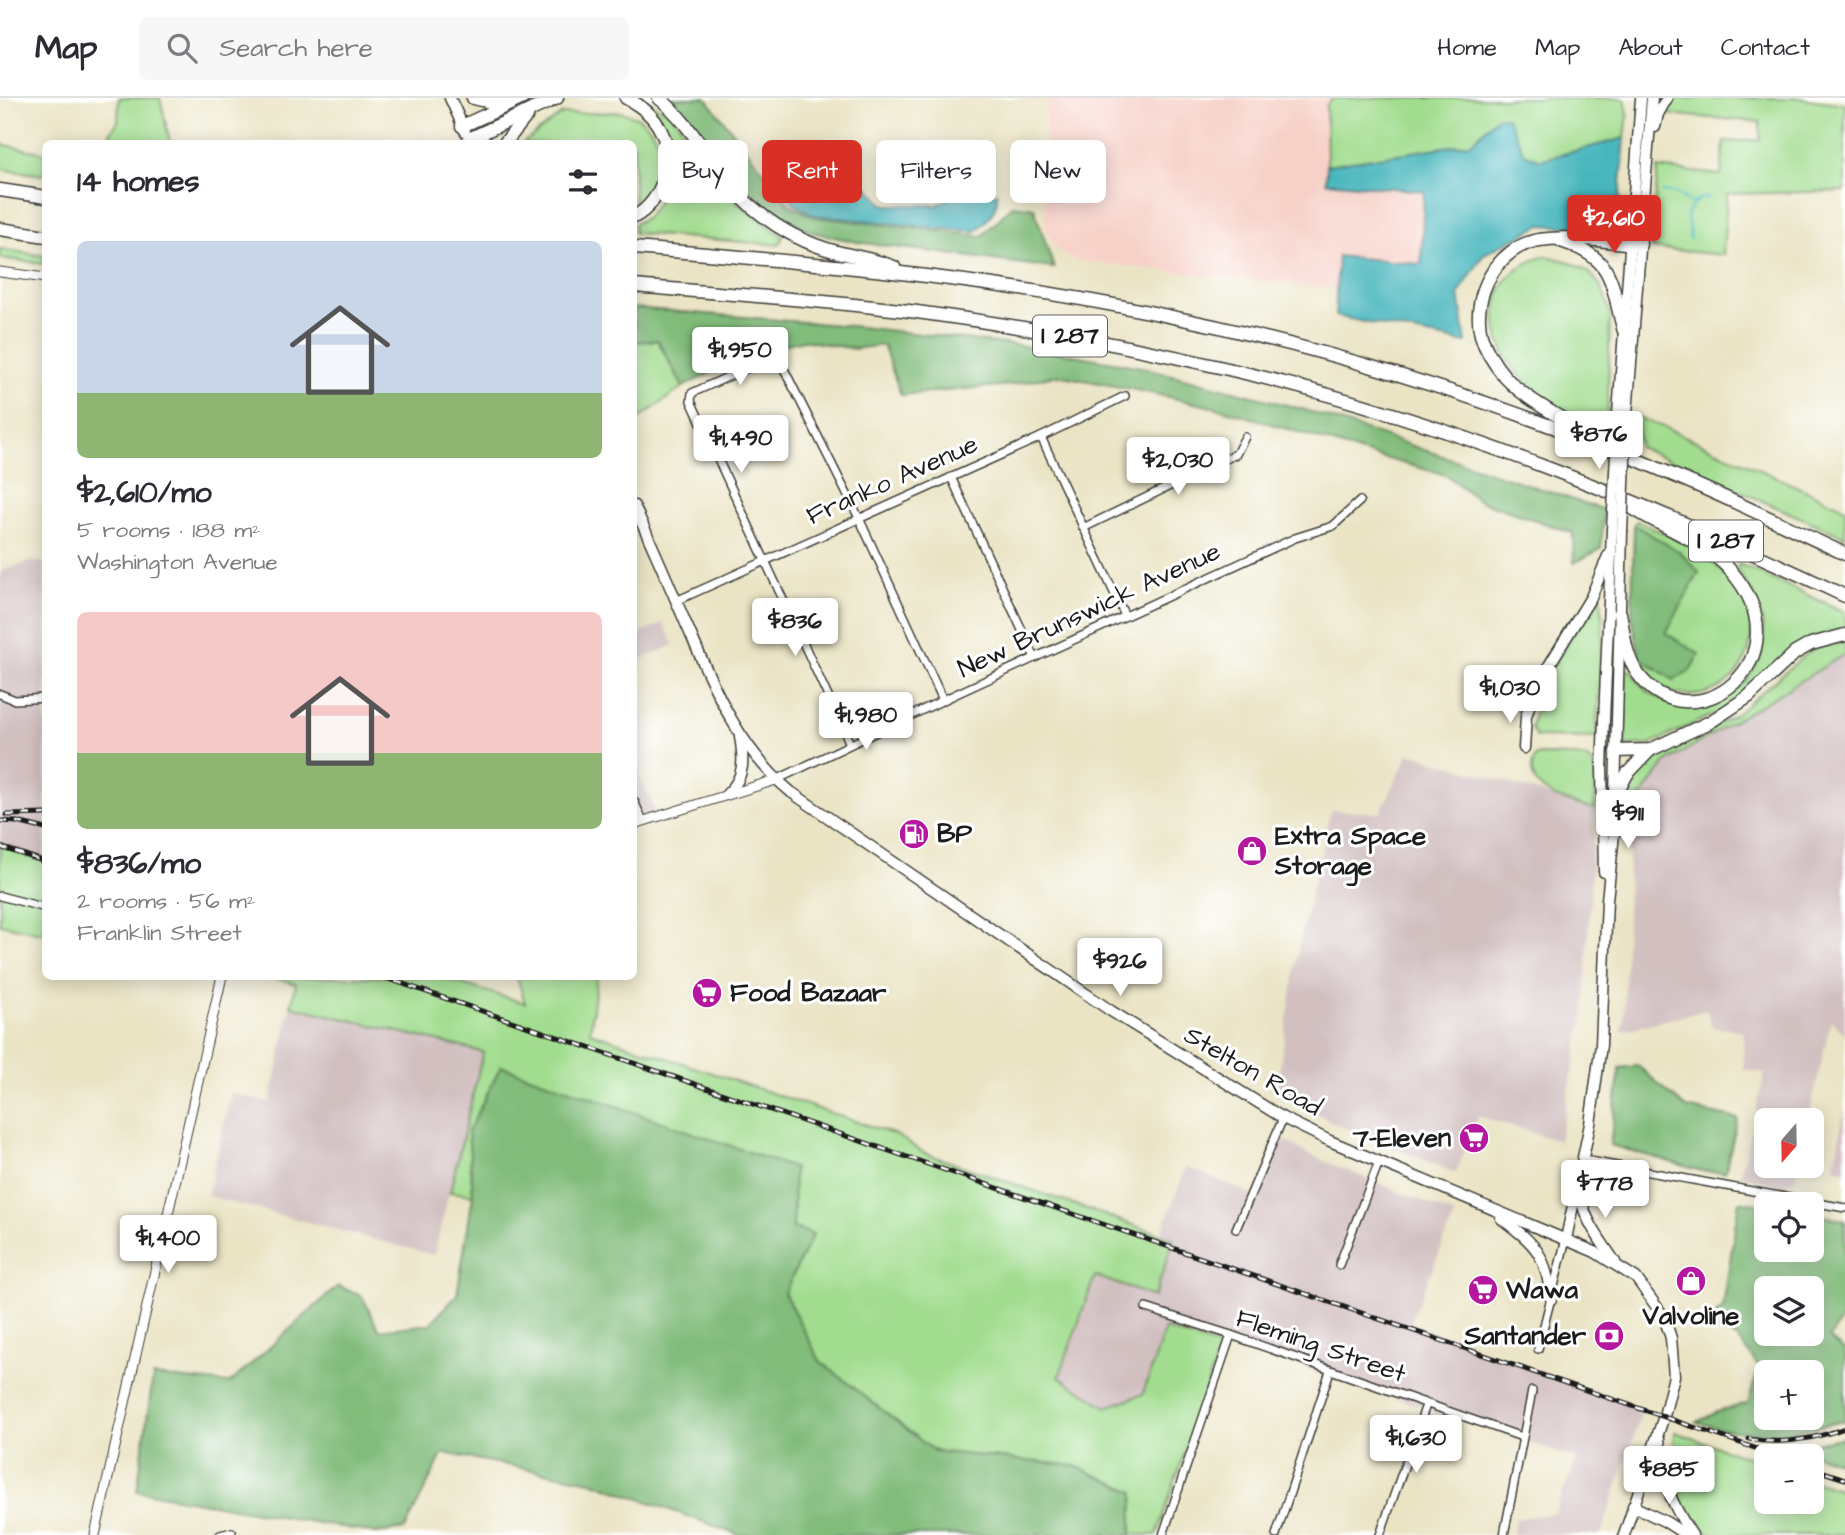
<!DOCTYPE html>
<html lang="en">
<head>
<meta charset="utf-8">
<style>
	body { margin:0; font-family:"Architects Daughter",sans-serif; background:#f7f7f7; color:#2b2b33; height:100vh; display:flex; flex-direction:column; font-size:26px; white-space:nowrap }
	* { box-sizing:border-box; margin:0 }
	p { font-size:23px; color:#7c7c81 }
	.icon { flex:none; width:38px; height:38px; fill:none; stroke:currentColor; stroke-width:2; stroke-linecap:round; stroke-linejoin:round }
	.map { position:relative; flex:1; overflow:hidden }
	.drawer { position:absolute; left:42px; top:42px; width:595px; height:840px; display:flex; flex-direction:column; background:#fff; border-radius:10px; box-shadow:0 4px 18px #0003 }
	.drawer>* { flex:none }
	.guide { position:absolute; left:658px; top:42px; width:665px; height:63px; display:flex; gap:14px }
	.needle { width:46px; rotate:200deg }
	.fabs { position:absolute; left:1754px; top:1010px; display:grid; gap:14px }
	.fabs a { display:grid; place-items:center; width:70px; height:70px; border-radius:10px; background:#fff; box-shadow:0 4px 18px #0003; font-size:35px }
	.price { position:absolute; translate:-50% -60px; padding:0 16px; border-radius:7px; background:#fff; color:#222; font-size:23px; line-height:46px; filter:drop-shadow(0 2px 4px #0008) }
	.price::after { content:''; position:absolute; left:50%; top:42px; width:21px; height:16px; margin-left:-10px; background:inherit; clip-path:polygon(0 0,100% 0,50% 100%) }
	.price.active { background:#d93025; color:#fff }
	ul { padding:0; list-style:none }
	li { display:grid; align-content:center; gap:14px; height:371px; padding:0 35px }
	li span { display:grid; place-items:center; height:217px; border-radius:10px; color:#555 }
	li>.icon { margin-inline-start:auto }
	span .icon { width:126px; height:126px; fill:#fffc; stroke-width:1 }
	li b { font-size:30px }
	h2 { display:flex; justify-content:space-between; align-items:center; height:84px; padding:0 35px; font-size:30px }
	.chip { padding:0 24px; border-radius:10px; background:#fff; box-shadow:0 4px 18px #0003; font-size:24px; line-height:63px }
	.chip.active { background:#d93025; color:#fff }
	header { display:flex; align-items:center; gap:42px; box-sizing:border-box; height:98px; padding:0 35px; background:#fff; border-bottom:2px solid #e1e1e2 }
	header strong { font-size:33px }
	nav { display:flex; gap:38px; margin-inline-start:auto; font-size:24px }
	.search { width:490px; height:63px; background:#f7f7f7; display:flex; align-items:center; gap:18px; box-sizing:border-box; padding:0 24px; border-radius:10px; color:#7c7c81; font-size:26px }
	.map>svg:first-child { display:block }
	.built { fill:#f7d1c8 }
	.industrial { fill:#d2bfc0 }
	.green { fill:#a2dd8f; stroke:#5f7c56; stroke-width:2 }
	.forest { fill:#81bc7a; stroke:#4e6c4b; stroke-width:2; fill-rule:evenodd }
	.water { fill:#47b6bd; stroke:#32696c; stroke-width:2 }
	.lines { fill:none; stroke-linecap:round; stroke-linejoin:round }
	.stream { stroke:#47b6bd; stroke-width:2.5 }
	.minor-casing { stroke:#3b3a35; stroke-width:10 }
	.tertiary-casing { stroke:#3b3a35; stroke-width:11 }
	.secondary-casing { stroke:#3b3a35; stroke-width:13 }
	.motorway-casing { stroke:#3b3a35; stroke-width:15 }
	.minor { stroke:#fff; stroke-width:7 }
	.tertiary { stroke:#fff; stroke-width:9 }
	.secondary { stroke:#fff; stroke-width:10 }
	.motorway { stroke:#fff; stroke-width:12 }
	.rail-casing { stroke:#1c1c1c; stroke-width:5 }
	.rail { stroke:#fff; stroke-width:2.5; stroke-dasharray:8; stroke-linecap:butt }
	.secondary-bridge-casing { stroke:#3b3a35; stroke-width:13; stroke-linecap:butt }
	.secondary-bridge { stroke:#fff; stroke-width:10 }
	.labels { text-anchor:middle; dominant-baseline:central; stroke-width:6; stroke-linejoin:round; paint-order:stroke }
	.shield { fill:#fff; stroke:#606060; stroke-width:2 }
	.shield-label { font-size:24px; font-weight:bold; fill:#1c1c1c }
	.street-label { font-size:26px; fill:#1c1c1c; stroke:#fff }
	.poi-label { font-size:26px; font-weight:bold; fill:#1c1c1c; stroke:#fff; text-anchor:start }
</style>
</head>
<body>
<header>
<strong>Map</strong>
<div class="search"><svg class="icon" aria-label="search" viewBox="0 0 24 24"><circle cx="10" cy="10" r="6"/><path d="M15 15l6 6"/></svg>Search here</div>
<nav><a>Home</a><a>Map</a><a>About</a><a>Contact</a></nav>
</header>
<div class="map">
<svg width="1845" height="1437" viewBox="0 0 1845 1437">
	<rect width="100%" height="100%" fill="#fff"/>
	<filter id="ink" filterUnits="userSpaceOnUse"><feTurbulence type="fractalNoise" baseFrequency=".0143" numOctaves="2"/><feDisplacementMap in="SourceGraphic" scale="14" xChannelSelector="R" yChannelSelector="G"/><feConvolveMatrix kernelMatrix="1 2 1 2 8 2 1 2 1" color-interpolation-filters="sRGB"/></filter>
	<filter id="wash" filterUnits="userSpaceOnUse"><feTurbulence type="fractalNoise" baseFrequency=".00686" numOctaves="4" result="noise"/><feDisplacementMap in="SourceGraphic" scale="28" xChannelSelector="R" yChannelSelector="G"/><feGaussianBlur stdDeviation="1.57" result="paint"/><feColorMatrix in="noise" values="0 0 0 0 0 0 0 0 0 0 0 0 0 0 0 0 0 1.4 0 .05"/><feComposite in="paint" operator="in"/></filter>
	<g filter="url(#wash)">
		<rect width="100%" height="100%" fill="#eae4c4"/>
		<path class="built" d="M1047,0H1333L1326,8V83L1424,93L1421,166L1338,158L1336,191L1076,163L1066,158L1054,147L1045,130L1043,87Z"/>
		<g class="industrial">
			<path d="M30,463L45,465V761L0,746V474Z"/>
			<path d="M663,525L674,547L634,565V538Z"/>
			<path d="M1845,556V936L1831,922L1808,1022H1766V1068H1798L1795,1081L1784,1088L1740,1077L1765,975L1744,972L1743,933L1712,929L1707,912L1621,933L1624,921L1630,715L1665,665Z"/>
			<path d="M1409,655L1595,711L1584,918L1559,1043L1478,1018L1456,1075L1338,1027L1276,992L1300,841L1331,712L1380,715Z"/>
			<path d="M634,667L656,714L634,721Z"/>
			<path d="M291,908L483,954L434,1157L207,1098L231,995L270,1005Z"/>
			<path d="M1845,1009V1073L1834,1069Z"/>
			<path d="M1281,1040L1310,1057L1455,1117L1410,1225L1643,1311L1601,1437H1513L1515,1421L1554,1415L1577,1361L1234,1246L1220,1249L1165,1231L1143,1296L1107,1309L1059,1280L1096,1178L1153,1198L1174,1141L1161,1136L1186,1069L1253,1097Z"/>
		</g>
		<g class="green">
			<path d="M119,0H160L170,45H104L118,23Z"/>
			<path d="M642,0L672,17L738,105L783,139L779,147L634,135V126L647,119L668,89L674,53L658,17Z"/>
			<path d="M1333,0H1625L1628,16L1625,40L1540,62L1524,55L1497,20L1471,45L1327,67L1326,8Z"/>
			<path d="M1678,0H1801L1845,6V93L1727,96L1723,157L1651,150L1658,70L1721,77L1724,44L1760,42V24L1664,16Z"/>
			<path d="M621,14C627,16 637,18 642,22C672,47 658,87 634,109V46L523,45L562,16Z"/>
			<path d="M0,46L45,55V77L0,71Z"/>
			<path d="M0,151L45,158V166L0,160Z"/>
			<path d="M1545,158C1585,165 1603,177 1610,218L1607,335C1554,309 1485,273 1497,204C1501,178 1522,165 1545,158Z"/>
			<path d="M657,242L683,289L634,324V244Z"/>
			<path d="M1637,320L1664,329L1845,410V439L1639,349Z"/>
			<path d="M1636,423C1659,433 1683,442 1703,457C1724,473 1748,498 1751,526C1757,576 1704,616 1659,588C1650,583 1643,574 1636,565L1640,560L1674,582L1665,536L1699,475L1680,454L1634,427Z"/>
			<path d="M1739,466L1845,514V531L1809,541L1723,612L1649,647L1625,648L1626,572H1630C1637,581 1642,591 1652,596C1704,628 1773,586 1762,523C1759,504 1746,487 1737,470Z"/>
			<path d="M1601,496L1603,530L1596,640L1536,639L1531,630C1539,580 1573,537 1601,496Z"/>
			<path d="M1845,542V556L1665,665L1630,715L1627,684L1644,664L1658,653L1714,629L1735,617L1806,556L1816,550Z"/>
			<path d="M1539,657C1596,659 1597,651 1595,711C1572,706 1519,694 1535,659Z"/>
			<path d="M0,746L45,761V836L0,826Z"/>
			<path d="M272,879H439L525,905L517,879H597L590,934L896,1037L924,1055L1174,1141L1154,1199L1095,1178L1059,1279L1107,1309L1143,1296L1165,1231L1220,1249L1157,1437H1131L1134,1394L1075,1368L934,1353L820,1263L784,1195L813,1136L793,1130L794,1100L468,1034L473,1097L450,1094L483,954L291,908L296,886Z"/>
			<path d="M1675,1334L1766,1366V1404H1811V1382L1845,1393V1437H1710L1682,1405L1671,1375Z"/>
		</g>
		<g class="forest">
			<path d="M671,0H706L790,107L814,119L982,138L1013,107L1034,110L1054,170L857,144L811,134L766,110L706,43Z"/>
			<path d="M634,210L851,228L1023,248L1141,269L1302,311L1604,412L1601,451L1574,465L1573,435L1480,403L1446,377L1362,354L1226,312L1146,294L1058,277L1010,287L901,297L883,247L854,251L803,242L747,256L683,289L658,242L634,244Z"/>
			<path d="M1634,427L1680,454L1699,474L1666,535L1699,556L1689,574L1674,582L1640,560L1632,518Z"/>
			<path d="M501,968L794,1070L793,1130L813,1136L784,1195L820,1263L934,1353L1075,1368L1134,1394L1131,1437H739L591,1383L443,1355L405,1431L375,1435L137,1393L153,1278L230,1285L338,1188L362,1198L379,1232L430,1226L457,1197L473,1097L468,1034Z"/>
			<path d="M1638,968L1686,1010L1738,1021L1725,1074L1702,1073L1610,1047L1620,970Z"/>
			<path d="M1739,1103L1766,1108V1152H1811V1116L1845,1122V1217L1829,1240L1845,1253V1321L1843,1323L1777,1337L1725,1332L1697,1324L1717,1314L1748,1305L1759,1269L1737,1240L1703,1226L1723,1210ZM1811,1190V1236H1766V1190ZM1811,1274V1320H1766V1274Z"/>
			<path d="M1845,1339V1367L1795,1349Z"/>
		</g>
		<g class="water">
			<path d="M1497,19H1507L1524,55L1540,62L1625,40L1617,132L1541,127L1484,156L1459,196L1466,245L1335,218L1338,158L1421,166L1424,93L1326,84L1327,67L1471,45Z"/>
			<path d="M851,81L863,84L883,106L887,107H937L960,95H997C999,111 987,123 976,133L945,131L814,117L795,106L791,101L790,95L800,86L840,87Z"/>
		</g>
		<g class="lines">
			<g class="stream">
				<path d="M1662,94L1677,96L1693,106L1701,100H1709"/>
				<path d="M1690,141L1687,115L1693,106"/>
			</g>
		</g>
	</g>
	<g filter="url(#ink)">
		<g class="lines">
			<g class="minor-casing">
				<g id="minor">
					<path d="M1041,339L1125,518"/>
					<path d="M951,379L1035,560"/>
					<path d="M1083,430L1236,356L1245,339"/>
					<path d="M676,503L1041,339L1125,298"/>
					<path d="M0,596L15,602L46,600"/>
					<path d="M850,646L691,303L692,295L765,262L778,259L859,420L943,602"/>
					<path d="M776,682L956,596L1295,440L1333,428L1360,403"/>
					<path d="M634,703L643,723"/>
					<path d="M0,798L46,810"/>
					<path d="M1584,1062L1845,1110"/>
					<path d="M1236,1131L1283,1020"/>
					<path d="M1339,1167L1379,1064"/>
					<path d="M1146,1210L1231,1237L1522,1339"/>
					<path d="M1538,1251L1566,1141"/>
					<path d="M220,1437L232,1434"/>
					<path d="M1163,1437L1231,1237"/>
					<path d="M1276,1437L1330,1273"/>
					<path d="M1380,1437L1426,1307"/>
					<path d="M1504,1437L1532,1293"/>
				</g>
			</g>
			<g class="tertiary-casing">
				<g id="tertiary">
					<path d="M0,174L46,180"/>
					<path d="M634,726L776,682"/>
					<path d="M95,1437L222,878"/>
				</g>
			</g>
			<g class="secondary-casing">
				<g id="secondary">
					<path d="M450,0L465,33"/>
					<path d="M1655,29L1658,16L1667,0"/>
					<path d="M1618,316L1641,0"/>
					<path d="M1627,316L1652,0"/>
					<path d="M634,408C654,450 672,494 691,537C716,595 741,653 791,694L1111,913L1283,1020L1330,1043L1595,1154L1636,1180L1664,1219L1671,1240L1674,1278L1664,1318L1624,1437"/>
					<path d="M1524,650L1526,618L1531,603L1542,579L1591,499L1608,458"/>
					<path d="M727,696C745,680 744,661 740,639"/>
					<path d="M1604,774L1602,670L1612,432"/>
					<path d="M1580,1092C1582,1120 1600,1141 1615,1164"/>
					<path d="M1501,1120C1536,1147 1546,1155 1551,1201"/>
					<path d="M1566,1141L1590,1026L1601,947L1607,802L1614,736L1622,434"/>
					<path d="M1659,1341C1663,1383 1668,1401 1692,1437"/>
					<path d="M1633,1408L1666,1424L1686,1437"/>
				</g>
			</g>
			<g class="motorway-casing">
				<g id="motorway">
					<path d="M473,0L490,4L509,3"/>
					<path d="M626,0C640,7 654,18 661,33C676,62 662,104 634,119"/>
					<path d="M659,0C698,31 717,82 757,113C781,133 807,146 837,154C857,159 874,161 894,169"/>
					<path d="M462,28L523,0"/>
					<path d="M469,41L557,0"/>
					<path d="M504,46L528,16"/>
					<path d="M0,92L46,99"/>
					<path d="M0,131L46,138"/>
					<path d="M1561,143C1617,161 1610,186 1624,233"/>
					<path d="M634,150C808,164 982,179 1154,215C1333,251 1510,307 1678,379C1735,403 1790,430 1845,456"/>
					<path d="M634,188C728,196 823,202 917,214C1022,228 1126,247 1228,271C1443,321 1646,404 1845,498"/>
					<path d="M1592,341C1564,319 1529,305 1505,279C1495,267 1485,252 1481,237C1471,198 1497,149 1539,142C1572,137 1607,144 1640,146"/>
					<path d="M1619,401C1654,428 1700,438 1731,473C1809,562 1691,649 1638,576C1625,558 1624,535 1620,515"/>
					<path d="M1616,653L1650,652L1710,624L1748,599L1795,555L1811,546L1845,537"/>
					<path d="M1614,701L1627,676L1650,652"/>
				</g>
			</g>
			<use href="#minor" class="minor"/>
			<use href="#tertiary" class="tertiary"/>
			<use href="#secondary" class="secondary"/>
			<use href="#motorway" class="motorway"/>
			<g class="rail-casing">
				<g id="rail">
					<path d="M7,717L46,716"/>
					<path d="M0,723L17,724L46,731"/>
					<path d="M0,749L46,764"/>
					<path d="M380,878L1778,1358"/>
					<path d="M1749,1341C1781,1347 1814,1341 1845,1330"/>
					<path d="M1811,1370L1845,1381"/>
				</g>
			</g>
			<use href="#rail" class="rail"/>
			<g class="secondary-bridge-casing">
				<g id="secondary-bridge">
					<path d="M1612,432L1618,316"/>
					<path d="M1622,434L1627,316"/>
				</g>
			</g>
			<use href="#secondary-bridge" class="secondary-bridge"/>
		</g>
	</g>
	<defs>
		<g id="fuel-disc" transform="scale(1.575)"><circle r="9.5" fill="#b5179e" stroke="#fff"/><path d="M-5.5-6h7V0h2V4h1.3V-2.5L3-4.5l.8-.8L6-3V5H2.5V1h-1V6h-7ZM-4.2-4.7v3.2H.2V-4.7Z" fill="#fff"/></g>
		<g id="shop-disc" transform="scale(1.575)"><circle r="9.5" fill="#b5179e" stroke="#fff"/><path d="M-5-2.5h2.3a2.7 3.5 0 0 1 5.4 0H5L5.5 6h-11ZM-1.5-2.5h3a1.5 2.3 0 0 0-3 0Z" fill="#fff"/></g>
		<g id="supermarket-disc" transform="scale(1.575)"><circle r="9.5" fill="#b5179e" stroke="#fff"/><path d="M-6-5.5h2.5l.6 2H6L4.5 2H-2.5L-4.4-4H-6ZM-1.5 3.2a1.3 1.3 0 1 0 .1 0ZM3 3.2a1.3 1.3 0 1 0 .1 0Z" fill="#fff"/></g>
		<g id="bank-disc" transform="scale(1.575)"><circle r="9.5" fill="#b5179e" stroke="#fff"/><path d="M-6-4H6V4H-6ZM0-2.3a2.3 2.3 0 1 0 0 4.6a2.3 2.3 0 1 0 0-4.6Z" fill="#fff"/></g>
	</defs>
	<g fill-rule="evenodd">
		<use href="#fuel-disc" x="914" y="736"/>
		<use href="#shop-disc" x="1252" y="753"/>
		<use href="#supermarket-disc" x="707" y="895"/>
		<use href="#supermarket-disc" x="1474" y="1040"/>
		<use href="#shop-disc" x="1691" y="1183"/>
		<use href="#supermarket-disc" x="1483" y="1192"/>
		<use href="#bank-disc" x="1609" y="1238"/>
	</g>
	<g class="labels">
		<g class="shield">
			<rect x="1033" y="217.5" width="74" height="41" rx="5"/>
			<rect x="1689" y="422.5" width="74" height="41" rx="5"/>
		</g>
		<g class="shield-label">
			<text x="1070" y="238">I 287</text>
			<text x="1726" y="443">I 287</text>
		</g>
		<g class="street-label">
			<text transform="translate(892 382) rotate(-24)">Franko Avenue</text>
			<text transform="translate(1089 512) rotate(-25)">New Brunswick Avenue</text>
			<text transform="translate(1253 973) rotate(30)">Stelton Road</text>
			<text transform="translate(1321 1248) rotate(19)">Fleming Street</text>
		</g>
		<g class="poi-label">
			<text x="937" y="736">BP</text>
			<text x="1275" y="738">Extra Space<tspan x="1275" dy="30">Storage</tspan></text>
			<text x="730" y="895">Food Bazaar</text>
			<text x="1451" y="1040" text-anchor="end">7-Eleven</text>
			<text x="1506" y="1192">Wawa</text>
			<text x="1691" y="1218" text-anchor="middle">Valvoline</text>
			<text x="1586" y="1238" text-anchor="end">Santander</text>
		</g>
	</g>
</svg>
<div class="fabs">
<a><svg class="needle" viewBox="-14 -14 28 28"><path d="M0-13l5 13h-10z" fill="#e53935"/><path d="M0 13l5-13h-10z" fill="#7c7c81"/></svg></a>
<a><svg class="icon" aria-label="locate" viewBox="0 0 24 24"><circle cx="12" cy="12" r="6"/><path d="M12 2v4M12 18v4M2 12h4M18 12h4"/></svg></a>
<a><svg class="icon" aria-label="layers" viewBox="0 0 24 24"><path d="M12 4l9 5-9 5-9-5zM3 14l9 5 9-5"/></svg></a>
<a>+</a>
<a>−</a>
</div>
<b class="price active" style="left:1614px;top:157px">$2,610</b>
<b class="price" style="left:740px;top:289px">$1,950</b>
<b class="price" style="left:1599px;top:373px">$876</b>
<b class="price" style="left:741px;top:377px">$1,490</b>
<b class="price" style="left:1178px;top:399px">$2,030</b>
<b class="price" style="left:795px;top:560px">$836</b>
<b class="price" style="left:1510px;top:627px">$1,030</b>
<b class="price" style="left:866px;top:654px">$1,980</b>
<b class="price" style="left:1628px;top:752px">$911</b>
<b class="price" style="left:1120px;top:900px">$926</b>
<b class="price" style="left:1605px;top:1122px">$778</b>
<b class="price" style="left:168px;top:1177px">$1,400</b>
<b class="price" style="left:1416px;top:1377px">$1,630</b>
<b class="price" style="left:1669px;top:1408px">$885</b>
<div class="guide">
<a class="chip">Buy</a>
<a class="chip active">Rent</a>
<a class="chip">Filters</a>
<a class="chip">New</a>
</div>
<section class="drawer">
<h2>14 homes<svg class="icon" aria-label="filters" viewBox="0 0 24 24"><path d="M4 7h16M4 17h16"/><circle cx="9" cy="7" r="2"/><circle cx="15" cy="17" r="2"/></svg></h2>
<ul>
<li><span style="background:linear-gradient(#c9d6e8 70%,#8fb573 0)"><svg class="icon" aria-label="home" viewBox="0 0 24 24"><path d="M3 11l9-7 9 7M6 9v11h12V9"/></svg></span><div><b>$2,610/mo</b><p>5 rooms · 188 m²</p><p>Washington Avenue</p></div></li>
<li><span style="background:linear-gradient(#f6c9c9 65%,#8fb573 0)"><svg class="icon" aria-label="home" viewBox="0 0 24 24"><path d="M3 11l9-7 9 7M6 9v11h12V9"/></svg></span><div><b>$836/mo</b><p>2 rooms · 56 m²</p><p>Franklin Street</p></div></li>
</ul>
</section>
</div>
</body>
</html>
